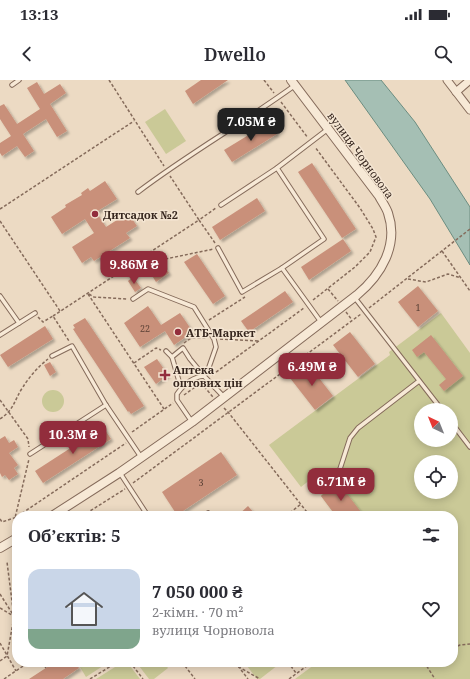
<!DOCTYPE html>
<html lang="uk">
<head>
<meta charset="utf-8">
<style>
	body { margin:0; font-family:"Noto Serif",serif; background:#f7f7f7; color:#2b2b33; height:100vh; display:flex; flex-direction:column; font-size:15px; white-space:nowrap }
	* { box-sizing:border-box; margin:0 }
	p { font-size:13px; color:#7c7c81 }
	.icon { flex:none; width:22px; height:22px; fill:none; stroke:currentColor; stroke-width:2; stroke-linecap:round; stroke-linejoin:round }
	.map { position:relative; flex:1; overflow:hidden }
	.sheet { position:absolute; left:12px; top:431px; width:446px; height:156px; display:flex; flex-direction:column; background:#fff; border-radius:16px; box-shadow:0 2px 10px #0003 }
	.sheet>* { flex:none }
	.needle { width:26px; rotate:317deg }
	.tools { position:absolute; left:414px; top:323px; display:grid; gap:8px }
	.tools a { display:grid; place-items:center; width:44px; height:44px; border-radius:50%; background:#fff; box-shadow:0 2px 10px #0003; font-size:20px }
	.price { position:absolute; translate:-50% -34px; padding:0 9px; border-radius:8px; background:#922d3c; color:#fff; font-size:13px; line-height:26px; filter:drop-shadow(0 1px 2px #0008) }
	.price::after { content:''; position:absolute; left:50%; top:24px; width:12px; height:9px; margin-left:-6px; background:inherit; clip-path:polygon(0 0,100% 0,50% 100%) }
	.price.selected { background:#222; color:#fff }
	ul { padding:0; list-style:none }
	li { display:flex; align-items:center; gap:12px; height:100px; padding:0 16px }
	li+li { border-top:1px solid #e1e1e2 }
	li span { display:grid; place-items:center; flex:none; width:112px; height:80px; border-radius:12px; color:#555 }
	li>.icon { margin-inline-start:auto }
	span .icon { width:48px; height:48px; fill:#fffc; stroke-width:1 }
	li b { font-size:17px }
	h2 { display:flex; justify-content:space-between; align-items:center; height:48px; padding:0 16px; font-size:17px }
	.status { display:flex; justify-content:space-between; align-items:center; height:28px; padding:0 20px; background:#fff; direction:ltr }
	.status svg { height:11px; fill:currentColor }
	header { display:flex; justify-content:space-between; align-items:center; height:52px; padding:0 16px; background:#fff; font-size:18px; font-weight:600 }
	.map>svg:first-child { display:block }
	.green { fill:#cac997; fill-rule:evenodd }
	.water { fill:#a5bfb4; stroke:#6c8d80 }
	.building { fill:#c9907a; filter:url(#shadow) }
	.lines { fill:none; stroke-linecap:round; stroke-linejoin:round }
	.service-casing { stroke:#856b5b; stroke-width:5.5 }
	.minor-casing { stroke:#856b5b; stroke-width:9 }
	.tertiary-casing { stroke:#856b5b; stroke-width:10 }
	.path { stroke:#856b5b; stroke-width:1.5; stroke-dasharray:3 2; stroke-linecap:butt }
	.service { stroke:#f7e9d6; stroke-width:3.5 }
	.minor { stroke:#f7e9d6; stroke-width:7 }
	.tertiary { stroke:#f7e9d6; stroke-width:8 }
	.poi-dot { fill:#922d3c; stroke:#f4e5d2; stroke-width:1.5 }
	.labels { text-anchor:middle; dominant-baseline:central; stroke-width:3; stroke-linejoin:round; paint-order:stroke }
	.number-label { font-size:9px; fill:#5b4035 }
	.street-label { font-size:11px; fill:#36261e; stroke:#f4e5d2 }
	.poi-label { font-size:11px; font-weight:bold; fill:#36261e; stroke:#f4e5d2; text-anchor:start }
</style>
</head>
<body>
<div class="status"><b>13:13</b><svg viewBox="0 0 49 12"><path d="M0 12V9h3v3zM5 12V6h3v6zM10 12V3h3v9zM15 12V0h3v12zM26 1h20v11H26zM47 4h2v5h-2z"/></svg></div>
<header><svg class="icon" aria-label="back" viewBox="0 0 24 24"><path d="M15 5l-7 7 7 7"/></svg>Dwello<svg class="icon" aria-label="search" viewBox="0 0 24 24"><circle cx="10" cy="10" r="6"/><path d="M15 15l6 6"/></svg></header>
<div class="map">
<svg width="470" height="599" viewBox="0 0 470 599">
	<defs>
		<filter id="shadow"><feDropShadow dx="2.5" dy="2.5" stdDeviation="1" flood-color="#0004"/></filter>
	</defs>
	<rect width="100%" height="100%" fill="#ecdac3"/>
	<g class="green">
		<path d="M165,29L186,61L166,74L145,42Z"/>
		<path d="M441,233L470,273V599H295L318,582H453V561L458,558L453,553V436H336L321,416L322,414L311,399L301,407L269,365L390,275L389,272ZM421,330H451V360H421ZM421,382H451V412H421Z"/>
		<circle cx="53" cy="321" r="11"/>
		<path d="M77,582H105L106,584L86,597Z"/>
		<path d="M123,582H127L140,599H96Z"/>
		<path d="M136,582H163L168,588L154,599H149Z"/>
		<path d="M244,582H276L278,585L260,599H257Z"/>
	</g>
	<path class="water" d="M345,0H381L415,42L470,127V185L430,119Z"/>
	<g class="building">
		<path d="M201,0H228L193,24L185,11Z"/>
		<path d="M37,2L44,14L60,4L66,13L50,24L67,51L57,57L46,39L23,54L34,71L25,77L17,66L2,76L0,73V63L11,56L0,39V26L4,24L17,44L40,29L27,8Z"/>
		<path d="M270,42L277,54L232,82L224,70Z"/>
		<path d="M312,83L356,149L342,158L298,92Z"/>
		<path d="M105,101L117,119L96,132L106,147L128,133L137,146L126,153L130,158L94,181L91,177L82,183L72,167L94,153L85,139L62,154L51,137L66,127L65,125L82,115L81,113L88,108L90,111Z"/>
		<path d="M257,118L265,131L220,160L212,147Z"/>
		<path d="M343,159L351,171L309,200L301,187Z"/>
		<path d="M197,174L225,216L213,224L184,182Z"/>
		<path d="M160,181L169,193L156,202L148,189Z"/>
		<path d="M133,197L141,208L135,212L128,201Z"/>
		<path d="M418,206L438,231L418,247L398,222Z"/>
		<path d="M285,211L293,222L249,252L241,241Z"/>
		<path d="M148,226L161,245L180,233L193,252L174,265L165,251L140,267L124,243Z"/>
		<path d="M85,238L144,326L131,334L129,331L128,332L73,249L75,248L73,245Z"/>
		<path d="M45,246L53,259L8,287L0,275Z"/>
		<path d="M350,252L375,284L358,297L333,265Z"/>
		<path d="M431,255L463,296L444,311L439,305L446,299L424,272L417,277L412,270Z"/>
		<path d="M157,279L168,295L156,304L144,287Z"/>
		<path d="M50,282L56,292L50,296L44,285Z"/>
		<path d="M308,284L333,316L315,330L290,298Z"/>
		<path d="M103,347L111,359L43,403L35,391Z"/>
		<path d="M5,356L9,363L14,360L18,367L9,373L18,385L14,388L18,394L9,400L5,395L2,397L0,393V359Z"/>
		<path d="M221,372L237,395L177,435L162,412Z"/>
		<path d="M338,402L364,436H336L321,416Z"/>
		<path d="M248,426L254,433L250,436H237Z"/>
		<path d="M55,582H70L71,585L75,583L79,588L63,599H29Z"/>
	</g>
	<g class="lines">
		<g class="service-casing">
			<g id="service">
				<path d="M12,5L19,0"/>
				<path d="M138,112C188,74 243,43 294,6"/>
				<path d="M221,125L277,88L328,49"/>
				<path d="M218,168L242,212L282,188L324,159L277,88"/>
				<path d="M282,188L321,242"/>
				<path d="M0,216L19,243"/>
				<path d="M355,218L442,330"/>
				<path d="M133,219L148,209L194,227L214,259L216,267L209,287L204,296L224,317"/>
				<path d="M0,255L35,233"/>
				<path d="M166,271L172,277"/>
				<path d="M52,276L72,266L106,325L141,377"/>
				<path d="M181,308L172,277L183,268L190,279L204,296C193,297 184,304 177,314V320L192,342"/>
				<path d="M451,342L470,367"/>
				<path d="M30,374L106,325"/>
				<path d="M120,393L148,436"/>
				<path d="M338,395L350,358L358,348L419,301"/>
				<path d="M204,436L208,433"/>
			</g>
		</g>
		<g class="minor-casing">
			<g id="minor">
				<path d="M447,0L470,30"/>
				<path d="M456,12L470,0"/>
			</g>
		</g>
		<g class="tertiary-casing">
			<g id="tertiary">
				<path d="M52,436L119,393L192,342L357,215C381,195 399,165 388,133C386,127 382,122 379,116L291,0"/>
				<path d="M0,468L17,458"/>
			</g>
		</g>
		<g class="path">
			<path d="M109,0L164,86"/>
			<path d="M264,0L274,13"/>
			<path d="M281,22L308,58"/>
			<path d="M0,129L134,41"/>
			<path d="M0,141L60,231"/>
			<path d="M215,163L199,140L216,128"/>
			<path d="M442,171L470,211"/>
			<path d="M131,186L214,169"/>
			<path d="M408,199L426,202L448,194L461,198"/>
			<path d="M328,209L338,221"/>
			<path d="M88,214L164,329"/>
			<path d="M89,214L94,217L127,219"/>
			<path d="M313,220L355,187L370,172L376,157L373,149L360,128L315,67"/>
			<path d="M369,228L470,149"/>
			<path d="M346,232L352,240"/>
			<path d="M53,236L199,140L170,96"/>
			<path d="M38,237L43,242L53,236L69,261"/>
			<path d="M209,240L245,217"/>
			<path d="M191,258L203,250"/>
			<path d="M220,259L258,261"/>
			<path d="M184,263L191,258H206"/>
			<path d="M134,283L156,268L161,270"/>
			<path d="M212,295L304,228"/>
			<path d="M201,303L213,317"/>
			<path d="M184,315L202,302"/>
			<path d="M0,320L28,359L29,367"/>
			<path d="M224,328L228,332L310,436"/>
			<path d="M0,339C15,329 14,320 23,307C29,297 39,286 48,279"/>
			<path d="M132,352L173,323"/>
			<path d="M133,403L361,234"/>
			<path d="M18,436L126,363"/>
			<path d="M82,436L125,409"/>
			<path d="M286,436L301,424"/>
			<path d="M0,439L2,442L17,437"/>
			<path d="M17,441L15,438L29,379"/>
			<path d="M14,479L17,484"/>
			<path d="M0,514L17,541"/>
			<path d="M0,528L17,538"/>
			<path d="M0,563L16,591"/>
			<path d="M453,568L460,565L470,564"/>
			<path d="M0,581L7,576L14,537L7,482"/>
			<path d="M42,582L46,588"/>
			<path d="M130,582L143,599"/>
			<path d="M182,582L195,599"/>
			<path d="M224,582L239,587L260,599"/>
			<path d="M235,582L248,599"/>
			<path d="M288,582L296,593"/>
			<path d="M424,582L435,599"/>
			<path d="M4,599L29,582"/>
			<path d="M90,599L111,586L108,582"/>
			<path d="M289,599L312,582"/>
		</g>
		<use href="#service" class="service"/>
		<use href="#minor" class="minor"/>
		<use href="#tertiary" class="tertiary"/>
	</g>
	<g class="poi-dot">
		<circle cx="95" cy="134" r="4"/>
		<circle cx="178" cy="252" r="4"/>
		<path d="M163 289h4v4h4v4h-4v4h-4v-4h-4v-4h4z"/>
	</g>
	<g class="labels">
		<g class="number-label">
			<text x="418" y="227">1</text>
			<text x="145" y="248">22</text>
			<text x="201" y="402">3</text>
		</g>
		<g class="street-label">
			<text transform="translate(361 75) rotate(54)">вулиця Чорновола</text>
		</g>
		<g class="poi-label">
			<text x="103" y="134">Дитсадок №2</text>
			<text x="186" y="252">АТБ-Маркет</text>
			<text x="173" y="289">Аптека<tspan x="173" dy="13">оптових цін</tspan></text>
		</g>
	</g>
</svg>
<div class="tools">
<a><svg class="needle" viewBox="-14 -14 28 28"><path d="M0-13l5 13h-10z" fill="#e53935"/><path d="M0 13l5-13h-10z" fill="#7c7c81"/></svg></a>
<a><svg class="icon" aria-label="locate" viewBox="0 0 24 24"><circle cx="12" cy="12" r="6"/><path d="M12 2v4M12 18v4M2 12h4M18 12h4"/></svg></a>
</div>
<b class="price selected" style="left:251px;top:62px">7.05M ₴</b>
<b class="price" style="left:134px;top:205px">9.86M ₴</b>
<b class="price" style="left:312px;top:307px">6.49M ₴</b>
<b class="price" style="left:73px;top:375px">10.3M ₴</b>
<b class="price" style="left:341px;top:422px">6.71M ₴</b>
<section class="sheet">
<h2>Об’єктів: 5<svg class="icon" aria-label="filters" viewBox="0 0 24 24"><path d="M4 7h16M4 17h16"/><circle cx="9" cy="7" r="2"/><circle cx="15" cy="17" r="2"/></svg></h2>
<ul>
<li><span style="background:linear-gradient(#c9d6e8 75%,#7fa58c 0)"><svg class="icon" aria-label="home" viewBox="0 0 24 24"><path d="M3 11l9-7 9 7M6 9v11h12V9"/></svg></span><div><b>7 050 000 ₴</b><p>2-кімн. · 70 m²</p><p>вулиця Чорновола</p></div><svg class="icon" aria-label="heart" viewBox="0 0 24 24"><path d="M12 20l-8-8c-3-5 5-10 8-4 3-6 11-1 8 4z"/></svg></li>
</ul>
</section>
</div>
</body>
</html>
